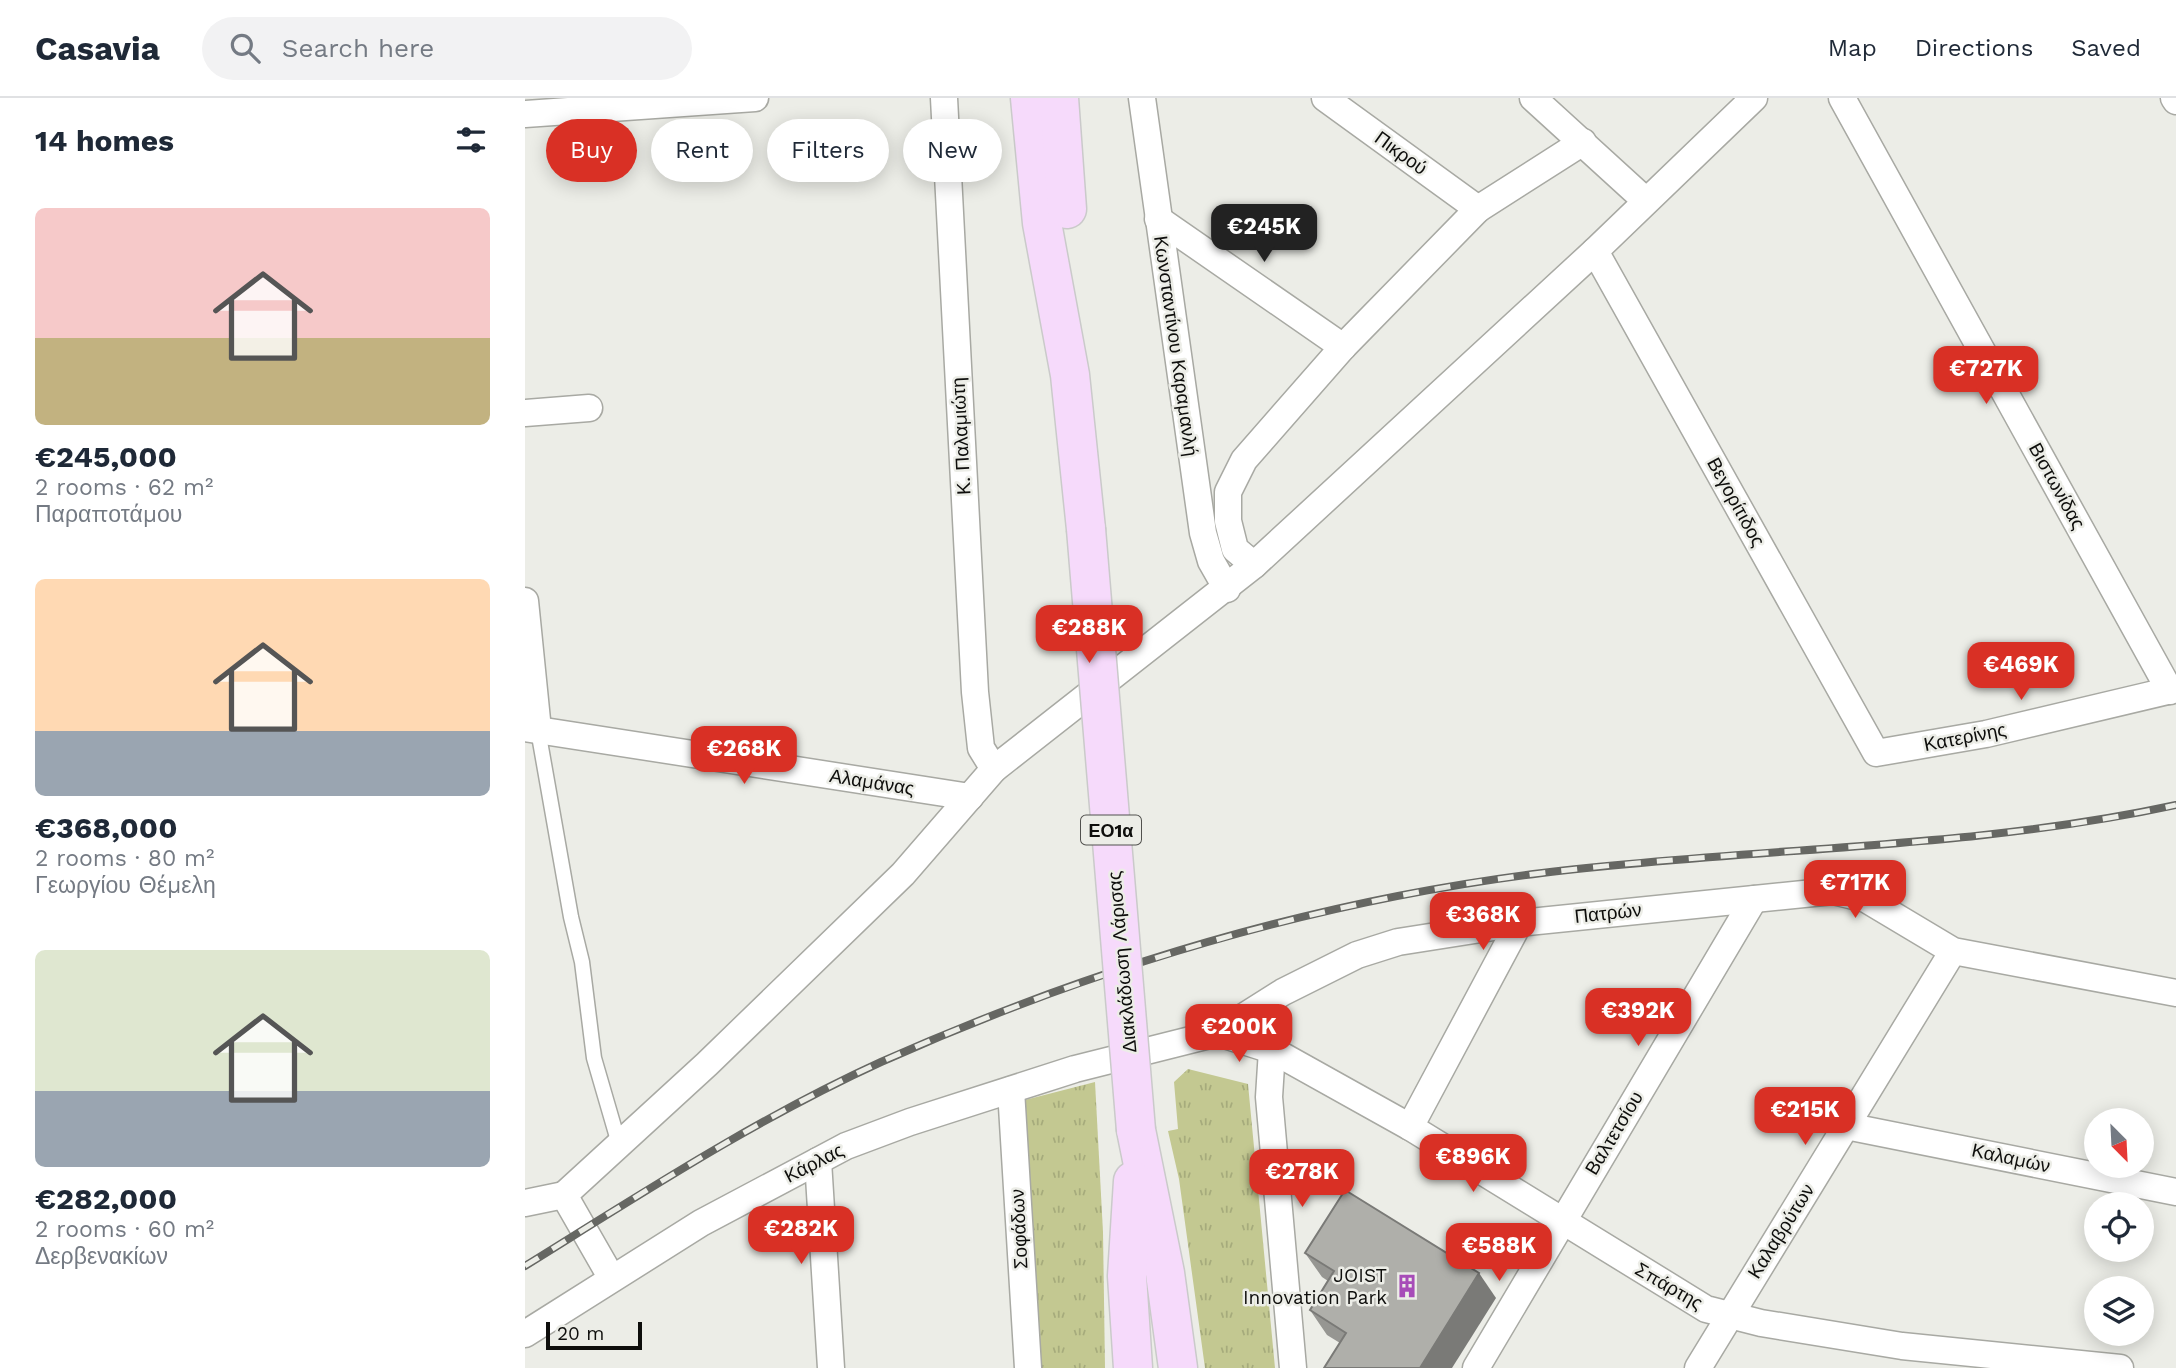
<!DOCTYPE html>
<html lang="en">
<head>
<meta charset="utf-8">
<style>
	body { margin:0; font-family:"Work Sans",sans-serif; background:#f2f2f3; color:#1f2937; height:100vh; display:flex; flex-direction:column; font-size:26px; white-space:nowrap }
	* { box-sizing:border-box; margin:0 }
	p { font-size:23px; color:#747a83 }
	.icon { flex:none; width:38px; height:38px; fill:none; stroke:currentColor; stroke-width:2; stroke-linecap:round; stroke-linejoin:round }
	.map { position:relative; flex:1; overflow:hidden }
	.side { display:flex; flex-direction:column; background:#fff; width:525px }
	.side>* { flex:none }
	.hud { position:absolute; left:21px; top:21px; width:665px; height:63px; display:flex; gap:14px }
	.needle { width:46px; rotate:156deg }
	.fabs { position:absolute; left:1559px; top:1010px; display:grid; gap:14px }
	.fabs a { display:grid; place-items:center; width:70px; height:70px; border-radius:50%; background:#fff; box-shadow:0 4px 18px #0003; font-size:35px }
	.scale { position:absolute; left:21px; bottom:18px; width:96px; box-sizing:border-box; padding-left:7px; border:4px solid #0e0e0c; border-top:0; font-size:19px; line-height:24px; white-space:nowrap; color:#0e0e0c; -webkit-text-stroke:5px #ecede7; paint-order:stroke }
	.price { position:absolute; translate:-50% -60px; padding:0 16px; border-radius:14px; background:#d93025; color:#fff; font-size:23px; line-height:46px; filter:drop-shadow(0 2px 4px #0008) }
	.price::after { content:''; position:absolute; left:50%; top:42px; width:21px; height:16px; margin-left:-10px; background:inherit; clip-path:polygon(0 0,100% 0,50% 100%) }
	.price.on { background:#222; color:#fff }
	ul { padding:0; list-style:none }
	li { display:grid; align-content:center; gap:14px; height:371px; padding:0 35px }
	li span { display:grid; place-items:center; height:217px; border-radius:10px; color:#555 }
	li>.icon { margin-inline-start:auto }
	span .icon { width:126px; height:126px; fill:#fffc; stroke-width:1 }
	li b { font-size:30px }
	h2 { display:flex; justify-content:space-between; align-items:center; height:84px; padding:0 35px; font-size:30px }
	.chip { padding:0 24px; border-radius:32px; background:#fff; box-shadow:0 4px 18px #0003; font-size:24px; line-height:63px }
	.chip.on { background:#d93025; color:#fff }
	header { display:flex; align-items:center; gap:42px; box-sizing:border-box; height:98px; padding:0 35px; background:#fff; border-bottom:2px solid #e0e1e3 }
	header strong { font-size:33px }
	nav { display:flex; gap:38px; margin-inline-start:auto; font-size:24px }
	.search { width:490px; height:63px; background:#f2f2f3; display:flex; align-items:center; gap:18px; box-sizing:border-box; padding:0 24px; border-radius:38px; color:#747a83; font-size:26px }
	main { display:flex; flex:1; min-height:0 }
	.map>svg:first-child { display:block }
	.park { fill:url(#park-tufts) }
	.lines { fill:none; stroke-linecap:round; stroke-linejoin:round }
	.service-casing { stroke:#a8a9a3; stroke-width:17 }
	.minor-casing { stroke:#a8a9a3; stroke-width:29 }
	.primary-casing { stroke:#cacaca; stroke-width:41 }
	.service { stroke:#fff; stroke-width:14 }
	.minor { stroke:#fff; stroke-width:26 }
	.primary { stroke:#f6dafb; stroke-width:38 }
	.rail-casing { stroke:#666763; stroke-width:8 }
	.rail { stroke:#ecede7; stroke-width:5; stroke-dasharray:16; stroke-linecap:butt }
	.primary-bridge-casing { stroke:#cacaca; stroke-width:41; stroke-linecap:butt }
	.primary-bridge { stroke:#f6dafb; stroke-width:38 }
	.wall { fill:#969692 }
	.shaded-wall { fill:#7a7a77 }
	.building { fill:#afafaa; stroke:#7a7a77; stroke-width:2 }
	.labels { text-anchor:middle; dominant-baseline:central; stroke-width:5; stroke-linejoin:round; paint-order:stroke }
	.shield { fill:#ecede7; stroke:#51514e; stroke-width:2 }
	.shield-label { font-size:18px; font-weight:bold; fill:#0e0e0c }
	.street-label { font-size:19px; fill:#0e0e0c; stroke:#ecede7 }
	.poi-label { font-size:19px; fill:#0e0e0c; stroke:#ecede7; text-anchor:end }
</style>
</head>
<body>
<header>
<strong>Casavia</strong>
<div class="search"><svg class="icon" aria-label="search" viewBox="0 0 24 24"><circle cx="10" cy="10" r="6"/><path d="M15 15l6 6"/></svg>Search here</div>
<nav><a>Map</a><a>Directions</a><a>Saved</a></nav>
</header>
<main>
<section class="side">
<h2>14 homes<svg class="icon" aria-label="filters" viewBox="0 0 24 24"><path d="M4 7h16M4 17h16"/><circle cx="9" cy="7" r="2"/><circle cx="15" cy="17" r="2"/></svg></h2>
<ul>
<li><span style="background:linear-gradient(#f6c9c9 60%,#c2b280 0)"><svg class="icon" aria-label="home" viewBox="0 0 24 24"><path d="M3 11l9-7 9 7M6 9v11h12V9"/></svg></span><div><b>€245,000</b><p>2 rooms · 62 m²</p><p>Παραποτάμου</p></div></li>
<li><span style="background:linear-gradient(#ffd9b3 70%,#9aa5b1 0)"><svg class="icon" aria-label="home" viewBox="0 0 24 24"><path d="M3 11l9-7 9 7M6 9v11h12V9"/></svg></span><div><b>€368,000</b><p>2 rooms · 80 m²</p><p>Γεωργίου Θέμελη</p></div></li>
<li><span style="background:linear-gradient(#dfe7d0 65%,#9aa5b1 0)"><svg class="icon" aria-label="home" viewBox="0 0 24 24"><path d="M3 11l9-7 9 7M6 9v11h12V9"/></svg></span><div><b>€282,000</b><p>2 rooms · 60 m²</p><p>Δερβενακίων</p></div></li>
</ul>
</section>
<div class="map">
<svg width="1651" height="1270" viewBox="0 0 1651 1270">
	<defs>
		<pattern id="park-tufts" width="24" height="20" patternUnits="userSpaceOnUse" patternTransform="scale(1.75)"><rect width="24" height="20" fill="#c3c891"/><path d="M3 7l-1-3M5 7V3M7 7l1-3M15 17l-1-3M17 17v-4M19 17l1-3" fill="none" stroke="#a6ab7c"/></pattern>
	</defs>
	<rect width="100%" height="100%" fill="#ecede7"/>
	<g class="park">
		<path d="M663,971L723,986L750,1270H680L654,1081L643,1033L653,1031L649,984Z"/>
		<path d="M570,984L578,1134L580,1270H513L498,1015L500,1002Z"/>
	</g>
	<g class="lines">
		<g class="service-casing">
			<path id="service" d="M13,632L46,819L57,864L69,960L94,1046"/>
		</g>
		<g class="minor-casing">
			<g id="minor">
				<path d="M419,0L450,594L456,650L469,671"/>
				<path d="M617,0L678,435L686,463L702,491"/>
				<path d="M800,0L953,111"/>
				<path d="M1008,0L1121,103"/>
				<path d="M1317,0L1645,593"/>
				<path d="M1649,0L1651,3"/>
				<path d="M0,16L230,0"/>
				<path d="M633,121L818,249"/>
				<path d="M1070,153L1351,655L1461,636L1651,591"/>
				<path d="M0,315L64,310"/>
				<path d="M729,467L710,451L703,423V394L719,362L818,249L953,111L1058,44"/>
				<path d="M0,503L13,632"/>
				<path d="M0,630L445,699"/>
				<path d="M693,935L747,952L885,1029L1181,1211L1236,1225L1377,1248L1595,1270"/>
				<path d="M747,952L744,999L768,1270"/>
				<path d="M486,992L503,1270"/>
				<path d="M1321,1028L1651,1094"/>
				<path d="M885,1029L994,825"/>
				<path d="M293,1063L306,1270"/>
				<path d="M0,1105L39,1097"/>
				<path d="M86,1179L39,1097L182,966L378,776L469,671L729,467L1070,153L1229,0"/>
				<path d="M0,1236L176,1125L321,1048L385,1024L550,971L693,935L758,894L832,857L873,844L994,825L1308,793L1341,801L1428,853L1651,895"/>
				<path d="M951,1270L1229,801"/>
				<path d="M1173,1270L1428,853"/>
			</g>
		</g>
		<g class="primary-casing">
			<g id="primary">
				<path d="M505,0L517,125L545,277L561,431"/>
				<path d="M534,0L542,111"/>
				<path d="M611,1032L640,1175L653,1270"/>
				<path d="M608,1083L602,1178L608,1270"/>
			</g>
		</g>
		<use href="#service" class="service"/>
		<use href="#minor" class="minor"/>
		<use href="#primary" class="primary"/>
		<g class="rail-casing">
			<path id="rail" d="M0,1168C116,1096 231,1021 356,964C565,871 790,803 1017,775C1228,749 1443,752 1651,707"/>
		</g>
		<use href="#rail" class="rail"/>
		<g class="primary-bridge-casing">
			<path id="primary-bridge" d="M561,431L611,1032"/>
		</g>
		<use href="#primary-bridge" class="primary-bridge"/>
	</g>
	<path class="wall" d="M780,1155L971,1200L815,1245L802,1237L785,1212L803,1183L797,1179Z"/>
	<path class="shaded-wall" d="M954,1175L971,1200L927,1270H895Z"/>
	<path class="building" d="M820,1092L954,1175L895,1270H799L821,1235L785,1212L809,1173L780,1155Z"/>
	<defs>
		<g id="building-bare" transform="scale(1.89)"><path d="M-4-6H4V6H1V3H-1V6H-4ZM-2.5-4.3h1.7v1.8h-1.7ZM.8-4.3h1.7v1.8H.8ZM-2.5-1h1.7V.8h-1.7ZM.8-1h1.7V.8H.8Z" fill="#a74cb8" stroke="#ecede7" stroke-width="2.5" paint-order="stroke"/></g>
	</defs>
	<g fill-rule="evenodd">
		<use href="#building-bare" x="882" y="1188"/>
	</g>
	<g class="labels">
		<rect class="shield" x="556" y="717.5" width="60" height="29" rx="5"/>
		<g class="shield-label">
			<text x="586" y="732">ΕΟ1α</text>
		</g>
		<g class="street-label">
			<text transform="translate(876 55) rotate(36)">Πικρού</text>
			<text transform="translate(651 248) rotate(82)">Κωνσταντίνου Καραμανλή</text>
			<text transform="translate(436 338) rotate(-93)">Κ. Παλαμιώτη</text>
			<text transform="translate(1532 388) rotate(61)">Βιστωνίδας</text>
			<text transform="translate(1211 404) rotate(61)">Βεγορίτιδος</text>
			<text transform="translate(1440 639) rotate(-11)">Κατερίνης</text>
			<text transform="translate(347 684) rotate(9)">Αλαμάνας</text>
			<text transform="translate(1083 815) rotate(-6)">Πατρών</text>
			<text transform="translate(597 864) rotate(-95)">Διακλάδωση Λάρισας</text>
			<text transform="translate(1089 1035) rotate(-59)">Βαλτετσίου</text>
			<text transform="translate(1486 1060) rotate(12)">Καλαμών</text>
			<text transform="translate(289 1065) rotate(-27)">Κάρλας</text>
			<text transform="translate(494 1131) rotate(-93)">Σοφάδων</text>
			<text transform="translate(1256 1133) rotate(-58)">Καλαβρύτων</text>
			<text transform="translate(1144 1188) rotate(30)">Σπάρτης</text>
		</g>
		<g class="poi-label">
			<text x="862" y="1177">JOIST<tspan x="862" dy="22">Innovation Park</tspan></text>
		</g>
	</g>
</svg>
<div class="fabs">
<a><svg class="needle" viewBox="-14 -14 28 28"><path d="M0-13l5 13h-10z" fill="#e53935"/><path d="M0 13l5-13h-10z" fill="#747a83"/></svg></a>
<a><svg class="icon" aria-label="locate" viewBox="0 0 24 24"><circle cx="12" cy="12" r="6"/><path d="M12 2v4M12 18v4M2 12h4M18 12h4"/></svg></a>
<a><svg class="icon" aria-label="layers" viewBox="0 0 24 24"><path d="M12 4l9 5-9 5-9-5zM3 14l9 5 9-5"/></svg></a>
</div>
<div class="scale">20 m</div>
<b class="price on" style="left:739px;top:166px">€245K</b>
<b class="price" style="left:1461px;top:308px">€727K</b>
<b class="price" style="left:564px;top:567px">€288K</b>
<b class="price" style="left:1496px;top:604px">€469K</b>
<b class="price" style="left:219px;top:688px">€268K</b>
<b class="price" style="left:1330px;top:822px">€717K</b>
<b class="price" style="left:958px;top:854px">€368K</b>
<b class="price" style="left:1113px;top:950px">€392K</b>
<b class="price" style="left:714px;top:966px">€200K</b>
<b class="price" style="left:1280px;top:1049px">€215K</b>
<b class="price" style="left:948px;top:1096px">€896K</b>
<b class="price" style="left:777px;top:1111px">€278K</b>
<b class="price" style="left:276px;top:1168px">€282K</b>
<b class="price" style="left:974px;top:1185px">€588K</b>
<div class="hud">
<a class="chip on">Buy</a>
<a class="chip">Rent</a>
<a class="chip">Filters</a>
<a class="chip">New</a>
</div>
</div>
</main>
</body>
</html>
